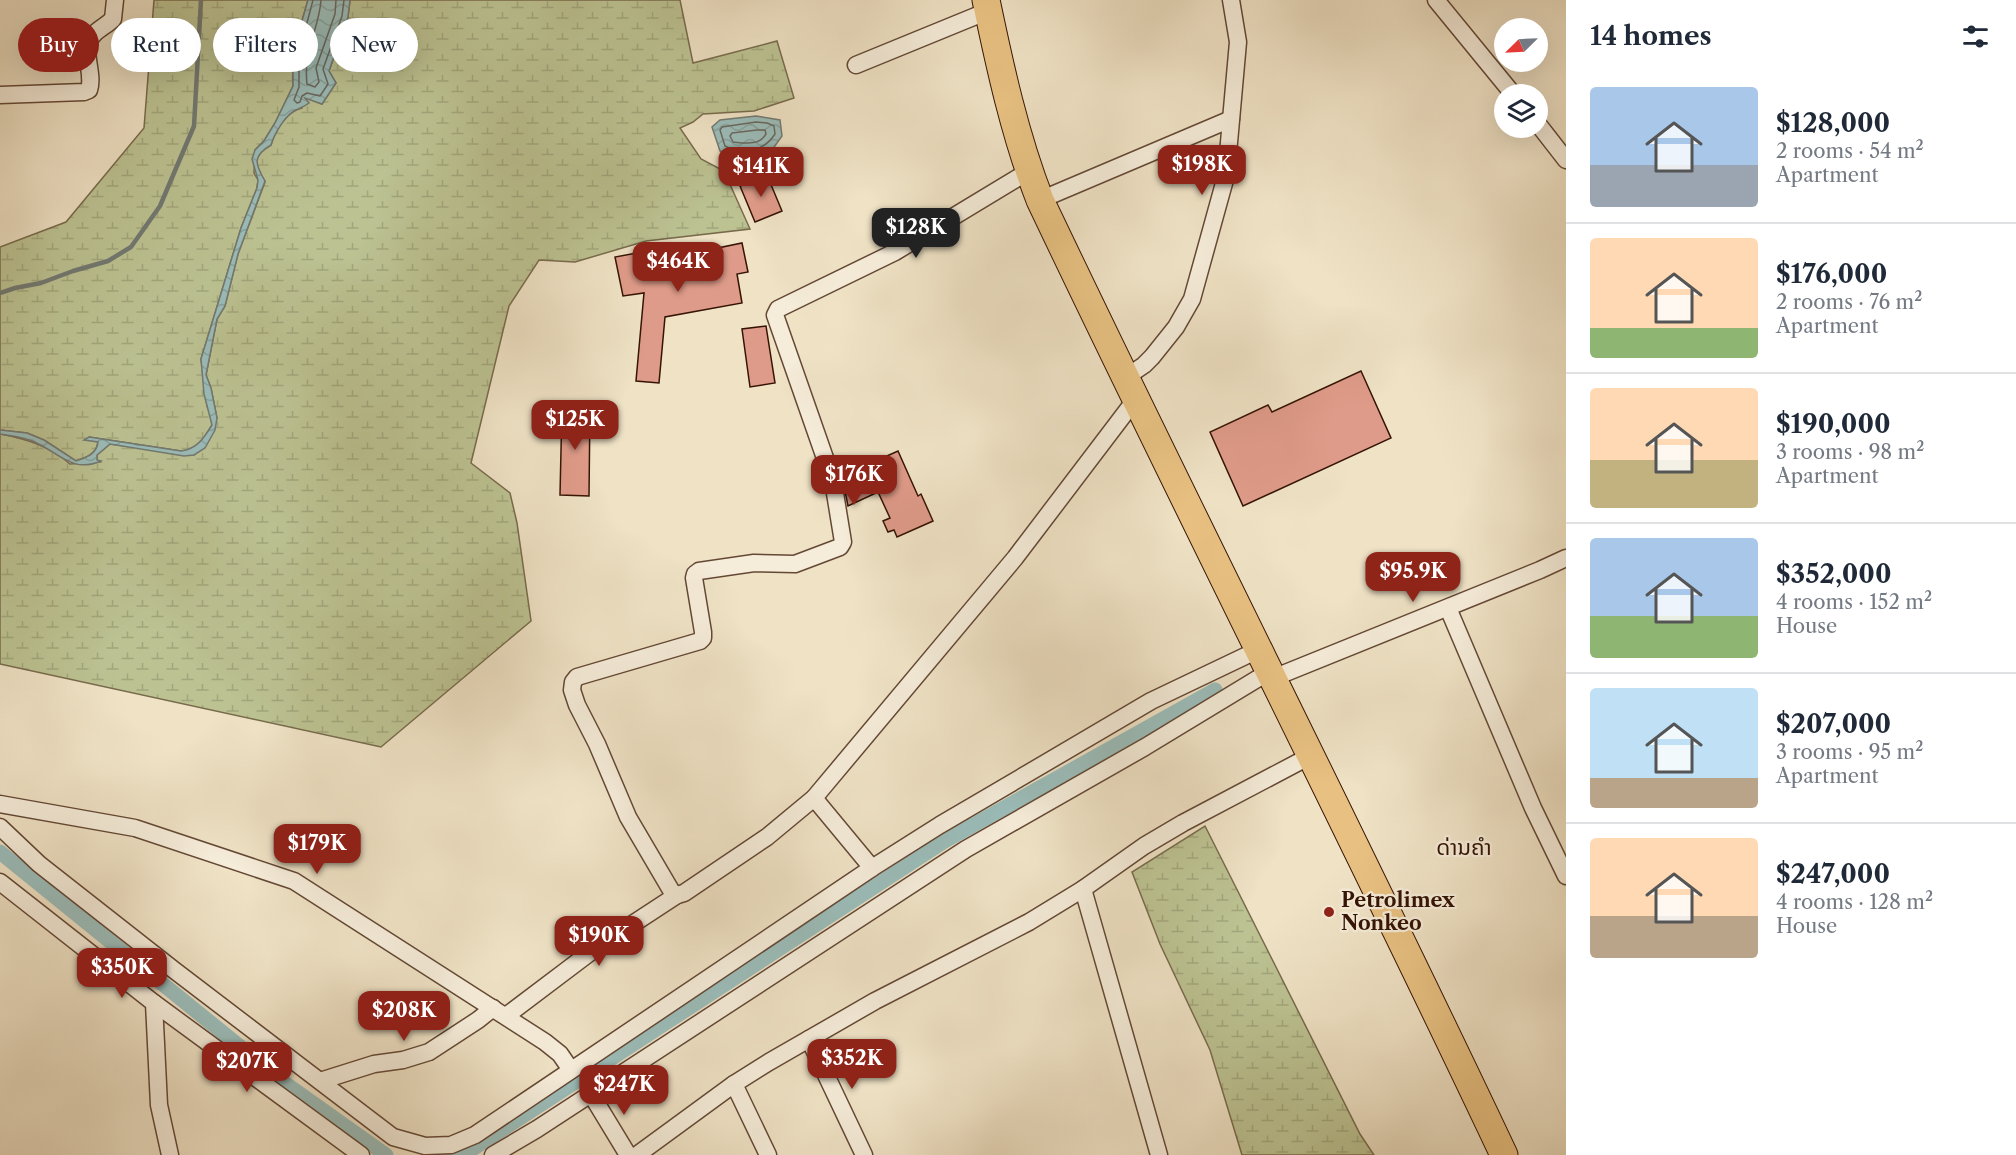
<!DOCTYPE html>
<html lang="en">
<head>
<meta charset="utf-8">
<style>
	body { margin:0; font-family:"Libre Caslon Text","Noto Sans Lao",serif; background:#f6f6f7; color:#1f2937; height:100vh; display:flex; flex-direction:column; font-size:22px; white-space:nowrap }
	* { box-sizing:border-box; margin:0 }
	p { font-size:20px; color:#747a83 }
	.icon { flex:none; width:33px; height:33px; fill:none; stroke:currentColor; stroke-width:2; stroke-linecap:round; stroke-linejoin:round }
	.map { position:relative; flex:1; overflow:hidden }
	.details { display:flex; flex-direction:column; background:#fff; width:450px }
	.details>* { flex:none }
	.banner { position:absolute; left:18px; top:18px; width:570px; height:54px; display:flex; gap:12px }
	.needle { width:39px; rotate:246deg }
	.tools { position:absolute; left:1494px; top:18px; display:grid; gap:12px }
	.tools a { display:grid; place-items:center; width:54px; height:54px; border-radius:50%; background:#fff; box-shadow:0 6px 24px #0002; font-size:30px }
	.price { position:absolute; translate:-50% -51px; padding:0 14px; border-radius:12px; background:#8f2418; color:#fff; font-size:20px; line-height:39px; filter:drop-shadow(0 2px 3px #0008) }
	.price::after { content:''; position:absolute; left:50%; top:36px; width:18px; height:14px; margin-left:-9px; background:inherit; clip-path:polygon(0 0,100% 0,50% 100%) }
	.price.active { background:#222; color:#fff }
	ul { padding:0; list-style:none }
	li { display:flex; align-items:center; gap:18px; height:150px; padding:0 24px }
	li+li { border-top:2px solid #e0e1e3 }
	li span { display:grid; place-items:center; flex:none; width:168px; height:120px; border-radius:6px; color:#555 }
	li>.icon { margin-inline-start:auto }
	span .icon { width:72px; height:72px; fill:#fffc; stroke-width:1 }
	li b { font-size:26px }
	h2 { display:flex; justify-content:space-between; align-items:center; height:72px; padding:0 24px; font-size:26px }
	.chip { padding:0 21px; border-radius:27px; background:#fff; box-shadow:0 6px 24px #0002; font-size:21px; line-height:54px }
	.chip.active { background:#8f2418; color:#fff }
	main { display:flex; flex:1; min-height:0 }
	.map>svg:first-child { display:block }
	.wetland { fill:url(#wetland-marsh); stroke:#786b4c; stroke-width:1.5 }
	.water { fill:url(#water-waves); stroke:#727972; stroke-width:1.5 }
	.lines { fill:none; stroke-linecap:round; stroke-linejoin:round }
	.shore { stroke:#686860; stroke-width:1.5 }
	.stream { stroke:#727972; stroke-width:4.5 }
	.canal { stroke:#9bbdba; stroke-width:15 }
	.building { fill:#df9b89; stroke:#351405; stroke-width:1.5 }
	.minor-casing { stroke:#644835; stroke-width:19 }
	.trunk-casing { stroke:#351405; stroke-width:29 }
	.minor { stroke:#f5ecd9; stroke-width:16 }
	.trunk { stroke:#e8c182; stroke-width:27 }
	.poi-dot { fill:#8f2418; stroke:#f5ecd9; stroke-width:2 }
	.labels { text-anchor:middle; dominant-baseline:central; stroke-width:4.5; stroke-linejoin:round; paint-order:stroke }
	.poi-label { font-size:20px; font-weight:bold; fill:#351405; stroke:#f5ecd9; text-anchor:start }
	.quarter-label { font-size:22px; fill:#351405; stroke:#f5ecd9 }
</style>
</head>
<body>
<main>
<div class="map">
<svg width="1566" height="1155" viewBox="0 0 1566 1155">
	<defs>
		<pattern id="wetland-marsh" width="20" height="14" patternUnits="userSpaceOnUse" patternTransform="scale(1.5)"><rect width="20" height="14" fill="#bcc292"/><path d="M1 5h8M5 5V1M11 12h8M15 12V8" fill="none" stroke="#a2a67c"/></pattern>
		<pattern id="water-waves" width="16" height="10" patternUnits="userSpaceOnUse" patternTransform="scale(1.5)"><rect width="16" height="10" fill="#9bbdba"/><path d="M0 5q4-4 8 0t8 0" fill="none" stroke="#86a29e"/></pattern>
	</defs>
	<rect width="100%" height="100%" fill="#efe2c5"/>
	<filter id="stains"><feTurbulence type="fractalNoise" baseFrequency=".00333" numOctaves="4"/><feColorMatrix values="0 0 0 0 .2 0 0 0 0 .09 0 0 0 0 .02 0 0 0 .5 -.17"/></filter>
	<radialGradient id="worn" r=".72"><stop offset=".6" stop-color="#630" stop-opacity="0"/><stop offset="1" stop-color="#630" stop-opacity=".3"/></radialGradient>
	<g class="wetland">
		<path d="M154,0H308L293,52V86L275,123L264,141L255,150L254,173L258,180L257,188L241,228L201,359L207,406L211,416L212,425L202,441L190,450L181,451L89,437L98,442C96,454 87,457 76,461L44,440L27,433L0,430V247L66,222L144,128Z"/>
		<path d="M350,0H680L693,63L777,41L794,98L754,111L703,114L693,122L680,128L701,159L724,171L750,229L646,241L575,262L539,260L509,306L471,463L510,493L517,523L531,621L381,747L0,664V434C27,439 49,446 70,464L100,462L97,460V455L110,444L194,455L217,418L211,388L206,375L217,319L225,306L238,254L265,182C255,164 251,156 271,145C276,129 286,112 302,108L305,97L322,104L336,83L329,71L348,17Z"/>
		<path d="M1205,826L1360,1134L1374,1155H1242L1210,1050L1160,944L1132,872Z"/>
	</g>
	<g class="water">
		<path d="M308,0H350L348,17L329,71L336,83L322,104L305,98L309,103C304,107 301,107 296,110C286,114 274,134 271,145C252,156 255,164 265,181L238,254L225,306L217,319L206,375L211,388L217,418L215,430L205,448L194,455L184,456L110,444L97,455V460L101,461C71,474 58,451 32,441C22,437 11,436 0,434V430L27,433L44,440L76,461C87,457 97,454 98,442L84,440L89,437L181,451C197,449 204,438 212,425L204,394L201,359L241,228L257,188L258,180L252,159L255,150L264,141L275,123L293,86V52Z"/>
		<path d="M756,116L780,120L782,136L772,150L756,157L729,155L720,151L712,127L720,120Z"/>
	</g>
	<g class="lines">
		<g class="shore">
			<path d="M313,0L299,53V87L294,100L297,103L300,102L302,96L307,93L320,96L328,84L323,69L342,16L344,0"/>
			<path d="M321,0C319,30 303,49 307,84L315,87L319,82L316,68L335,14L336,0"/>
			<path d="M756,122L767,123L774,126L775,134C764,151 743,156 725,146L720,130L722,127Z"/>
			<path d="M757,130H765L766,134C759,146 745,143 733,142L730,136L732,133Z"/>
		</g>
		<path class="stream" d="M0,293L15,288L41,283L73,271L108,261L131,247L160,206L194,126L201,0"/>
		<g class="canal">
			<path d="M0,852L286,1084L386,1155"/>
			<path d="M443,1155L474,1148L943,842L1215,690"/>
		</g>
	</g>
	<g class="building">
		<path d="M767,175L782,211L755,222L740,186Z"/>
		<path d="M742,243L748,272L737,274L742,303L665,317L659,383L636,381L644,293L623,296L615,257L653,250L655,261Z"/>
		<path d="M766,326L775,383L750,387L742,329Z"/>
		<path d="M1361,371L1391,438L1243,506L1210,432L1268,405L1272,412Z"/>
		<path d="M562,406L590,407L589,496L560,495Z"/>
		<path d="M898,451L918,496L921,494L933,521L897,537L894,530L888,532L883,521L890,518L878,492L848,506L842,476Z"/>
	</g>
	<g class="lines">
		<g class="minor-casing">
			<g id="minor">
				<path d="M1436,0L1513,94"/>
				<path d="M856,65L988,11"/>
				<path d="M0,95L84,92L89,90C95,72 79,49 94,34C100,28 107,25 113,19L115,0"/>
				<path d="M1538,124L1566,160"/>
				<path d="M1029,171L895,252L778,309L775,315L833,481L843,542L840,547L795,564L754,563L699,571L695,574L694,578L703,632V638L700,641L577,677L573,682L572,690L577,705L597,744L628,817L672,892L677,895L684,893L767,837L814,798L1015,558L1135,400"/>
				<path d="M1040,200L1231,119"/>
				<path d="M1125,378L1144,365L1152,357L1176,327L1192,299L1226,176L1238,42L1231,0"/>
				<path d="M1448,608L1533,808L1566,876"/>
				<path d="M1273,678L1540,570L1566,558"/>
				<path d="M814,798L872,868"/>
				<path d="M0,804L135,828L294,881L545,1042L560,1054L571,1070"/>
				<path d="M0,827L39,864L174,970L393,1137L425,1146L451,1145L475,1135L872,868L940,825L1151,701L1260,649"/>
				<path d="M0,882L154,1003L159,1105L170,1155"/>
				<path d="M1083,889L1159,1155"/>
				<path d="M154,1003L361,1155"/>
				<path d="M506,1016L596,948L677,895"/>
				<path d="M809,1039L864,1155"/>
				<path d="M320,1081L374,1064L403,1060L429,1052L478,1020L493,1008"/>
				<path d="M734,1084L768,1155"/>
				<path d="M591,1094L628,1155"/>
				<path d="M493,1155L537,1129L966,849L1145,747L1270,671"/>
				<path d="M637,1155L734,1084L769,1062L875,1001L1029,922L1083,889L1144,846L1183,823L1312,755"/>
			</g>
		</g>
		<g class="trunk-casing">
			<path id="trunk" d="M986,0C1000,67 1015,136 1040,200C1192,520 1353,835 1504,1155"/>
		</g>
		<use href="#minor" class="minor"/>
		<use href="#trunk" class="trunk"/>
	</g>
	<circle class="poi-dot" cx="1329" cy="912" r="6"/>
	<g class="labels">
		<g class="poi-label">
			<text x="1341" y="900">Petrolimex<tspan x="1341" dy="23">Nonkeo</tspan></text>
		</g>
		<g class="quarter-label">
			<text x="1464" y="847">ດ່ານຄໍາ</text>
		</g>
	</g>
	<rect width="100%" height="100%" filter="url(#stains)"/>
	<rect width="100%" height="100%" fill="url(#worn)"/>
</svg>
<div class="tools">
<a><svg class="needle" viewBox="-14 -14 28 28"><path d="M0-13l5 13h-10z" fill="#e53935"/><path d="M0 13l5-13h-10z" fill="#747a83"/></svg></a>
<a><svg class="icon" aria-label="layers" viewBox="0 0 24 24"><path d="M12 4l9 5-9 5-9-5zM3 14l9 5 9-5"/></svg></a>
</div>
<b class="price" style="left:1202px;top:196px">$198K</b>
<b class="price" style="left:761px;top:198px">$141K</b>
<b class="price active" style="left:916px;top:259px">$128K</b>
<b class="price" style="left:678px;top:293px">$464K</b>
<b class="price" style="left:575px;top:451px">$125K</b>
<b class="price" style="left:854px;top:506px">$176K</b>
<b class="price" style="left:1413px;top:603px">$95.9K</b>
<b class="price" style="left:317px;top:875px">$179K</b>
<b class="price" style="left:599px;top:967px">$190K</b>
<b class="price" style="left:122px;top:999px">$350K</b>
<b class="price" style="left:404px;top:1042px">$208K</b>
<b class="price" style="left:852px;top:1090px">$352K</b>
<b class="price" style="left:247px;top:1093px">$207K</b>
<b class="price" style="left:624px;top:1116px">$247K</b>
<div class="banner">
<a class="chip active">Buy</a>
<a class="chip">Rent</a>
<a class="chip">Filters</a>
<a class="chip">New</a>
</div>
</div>
<section class="details">
<h2>14 homes<svg class="icon" aria-label="filters" viewBox="0 0 24 24"><path d="M4 7h16M4 17h16"/><circle cx="9" cy="7" r="2"/><circle cx="15" cy="17" r="2"/></svg></h2>
<ul>
<li><span style="background:linear-gradient(#a9c7e8 65%,#9aa5b1 0)"><svg class="icon" aria-label="home" viewBox="0 0 24 24"><path d="M3 11l9-7 9 7M6 9v11h12V9"/></svg></span><div><b>$128,000</b><p>2 rooms · 54 m²</p><p>Apartment</p></div></li>
<li><span style="background:linear-gradient(#ffd9b3 75%,#8fb573 0)"><svg class="icon" aria-label="home" viewBox="0 0 24 24"><path d="M3 11l9-7 9 7M6 9v11h12V9"/></svg></span><div><b>$176,000</b><p>2 rooms · 76 m²</p><p>Apartment</p></div></li>
<li><span style="background:linear-gradient(#ffd9b3 60%,#c2b280 0)"><svg class="icon" aria-label="home" viewBox="0 0 24 24"><path d="M3 11l9-7 9 7M6 9v11h12V9"/></svg></span><div><b>$190,000</b><p>3 rooms · 98 m²</p><p>Apartment</p></div></li>
<li><span style="background:linear-gradient(#a9c7e8 65%,#8fb573 0)"><svg class="icon" aria-label="home" viewBox="0 0 24 24"><path d="M3 11l9-7 9 7M6 9v11h12V9"/></svg></span><div><b>$352,000</b><p>4 rooms · 152 m²</p><p>House</p></div></li>
<li><span style="background:linear-gradient(#bfe0f5 75%,#b9a48a 0)"><svg class="icon" aria-label="home" viewBox="0 0 24 24"><path d="M3 11l9-7 9 7M6 9v11h12V9"/></svg></span><div><b>$207,000</b><p>3 rooms · 95 m²</p><p>Apartment</p></div></li>
<li><span style="background:linear-gradient(#ffd9b3 65%,#b9a48a 0)"><svg class="icon" aria-label="home" viewBox="0 0 24 24"><path d="M3 11l9-7 9 7M6 9v11h12V9"/></svg></span><div><b>$247,000</b><p>4 rooms · 128 m²</p><p>House</p></div></li>
</ul>
</section>
</main>
</body>
</html>
